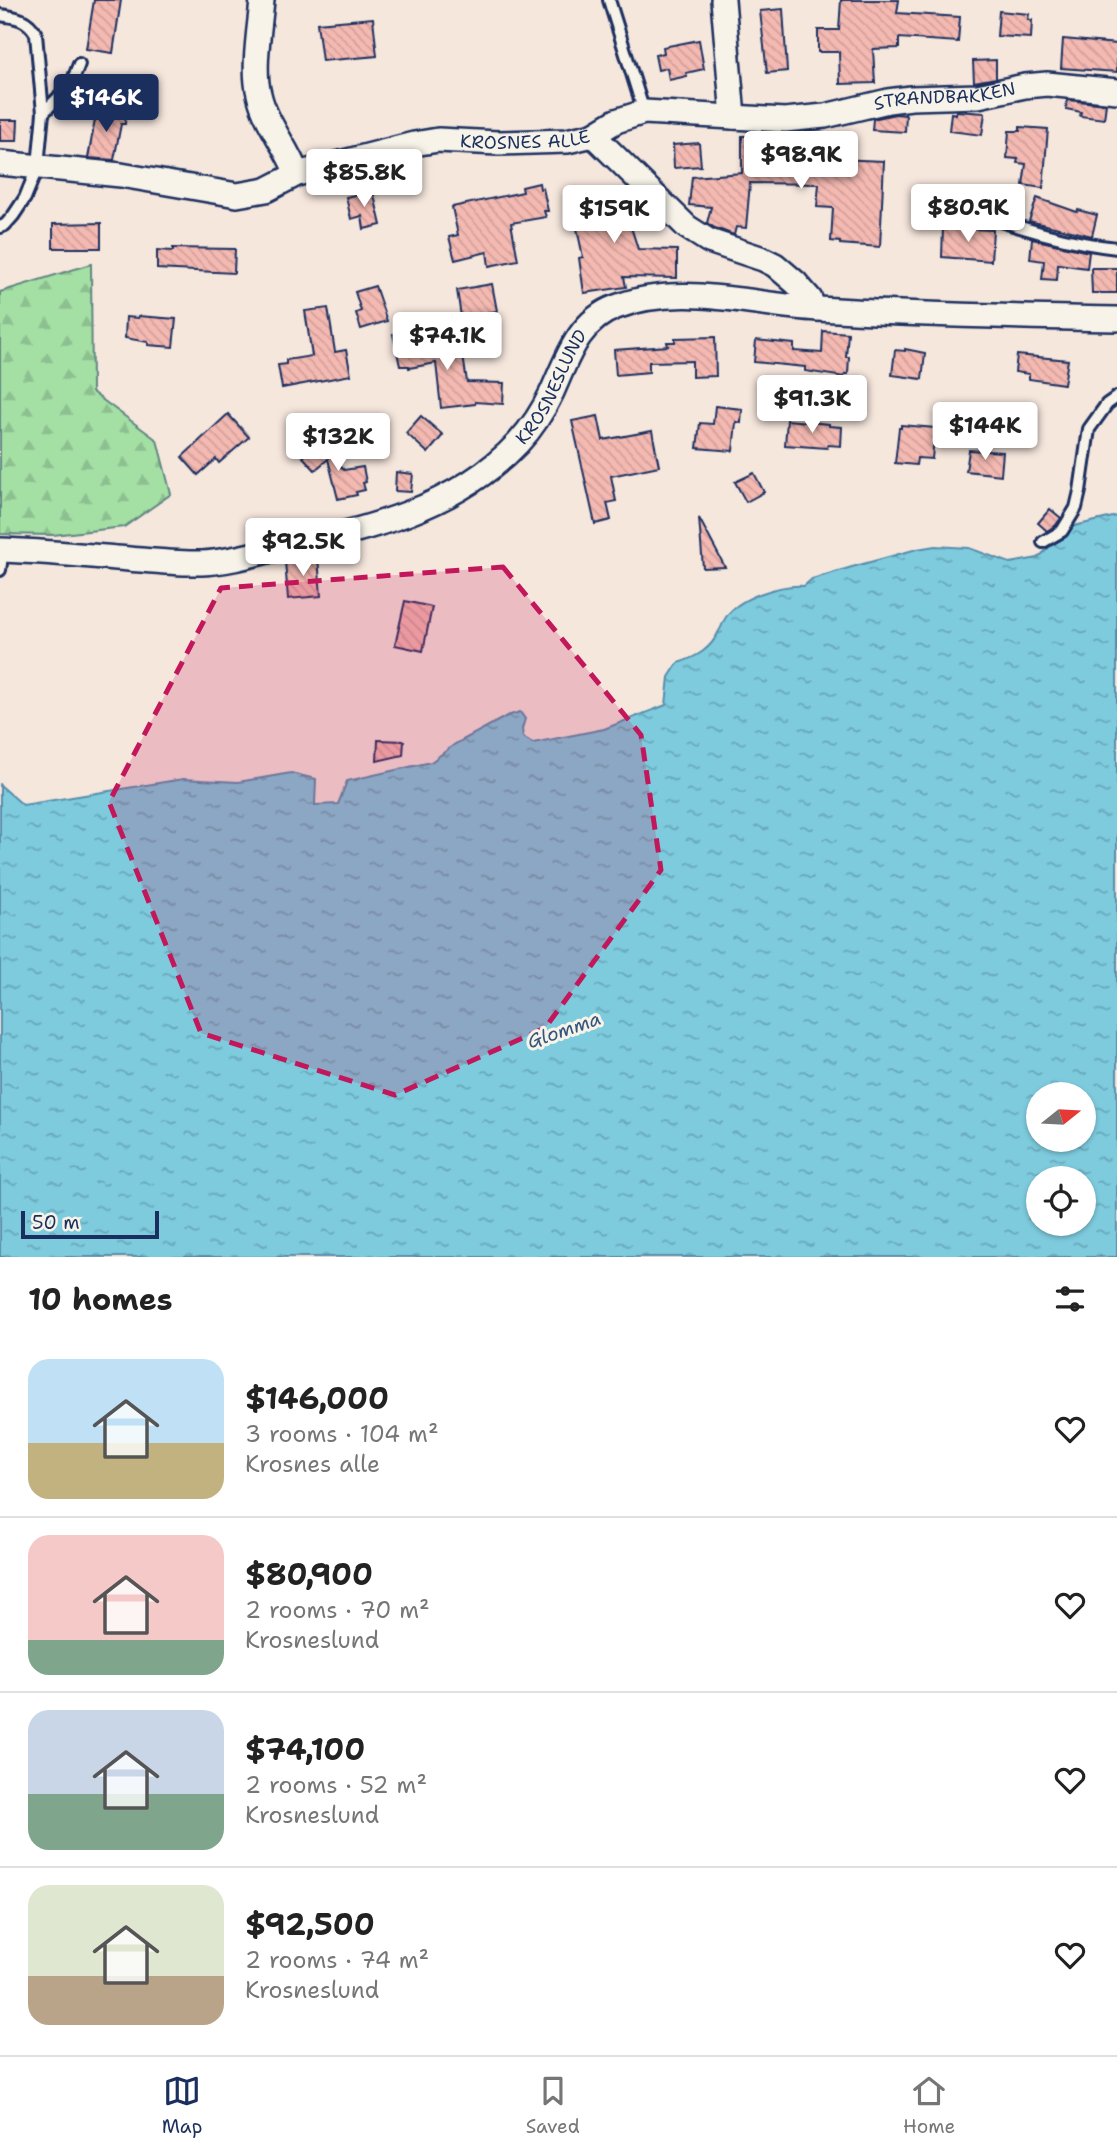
<!DOCTYPE html>
<html lang="en">
<head>
<meta charset="utf-8">
<style>
	body { margin:0; font-family:"Shantell Sans",sans-serif; background:#f2f2f2; color:#222; height:100vh; display:flex; flex-direction:column; font-size:26px; white-space:nowrap }
	* { box-sizing:border-box; margin:0 }
	p { font-size:23px; color:#767676 }
	.icon { flex:none; width:38px; height:38px; fill:none; stroke:currentColor; stroke-width:2; stroke-linecap:round; stroke-linejoin:round }
	.map { position:relative; height:1257px; overflow:hidden }
	.sheet { display:flex; flex-direction:column; background:#fff; flex:1 }
	.sheet>* { flex:none }
	.needle { width:46px; rotate:72deg }
	.controls { position:absolute; left:1026px; top:1082px; display:grid; gap:14px }
	.controls a { display:grid; place-items:center; width:70px; height:70px; border-radius:50%; background:#fff; box-shadow:0 2px 5px #0004; font-size:35px }
	.scale { position:absolute; left:21px; bottom:18px; width:138px; box-sizing:border-box; padding-left:7px; border:4px solid #1b2f5e; border-top:0; font-size:19px; line-height:24px; white-space:nowrap; color:#1b2f5e; -webkit-text-stroke:5px #f7f3e8; paint-order:stroke }
	.price { position:absolute; translate:-50% -60px; padding:0 16px; border-radius:7px; background:#fff; color:#222; font-size:23px; line-height:46px; filter:drop-shadow(0 2px 4px #0008) }
	.price::after { content:''; position:absolute; left:50%; top:42px; width:21px; height:16px; margin-left:-10px; background:inherit; clip-path:polygon(0 0,100% 0,50% 100%) }
	.price.on { background:#1b2f5e; color:#fff }
	ul { padding:0; list-style:none }
	li { display:flex; align-items:center; gap:21px; height:175px; padding:0 28px }
	li+li { border-top:2px solid #e0e0e0 }
	li span { display:grid; place-items:center; flex:none; width:196px; height:140px; border-radius:21px; color:#555 }
	li>.icon { margin-inline-start:auto }
	span .icon { width:84px; height:84px; fill:#fffc; stroke-width:1 }
	li b { font-size:30px }
	h2 { display:flex; justify-content:space-between; align-items:center; height:84px; padding:0 28px; font-size:30px }
	.tab-bar { display:flex; justify-content:space-around; align-items:center; height:98px; border-top:2px solid #e0e0e0; background:#fff; font-size:19px; color:#767676 }
	.tab-bar a { display:grid; justify-items:center; gap:4px }
	.tab-bar .on { color:#1b2f5e }
	.map>svg:first-child { display:block }
	.forest { fill:url(#forest-firs); stroke:#608781; stroke-width:2 }
	.water { fill:url(#water-ripples); stroke:#568dab; stroke-width:2; fill-rule:evenodd }
	.building { fill:url(#building-back-hatch); stroke:#1b2f5e; stroke-width:2 }
	.lines { fill:none; stroke-linecap:round; stroke-linejoin:round }
	.service-casing { stroke:#1b2f5e; stroke-width:16 }
	.minor-casing { stroke:#1b2f5e; stroke-width:28 }
	.service { stroke:#f7f3e8; stroke-width:10 }
	.minor { stroke:#f7f3e8; stroke-width:23 }
	.marked { fill:#c2185b; fill-opacity:0.2; stroke:#c2185b; stroke-width:5; stroke-dasharray:14 9; stroke-linejoin:round }
	.labels { text-anchor:middle; dominant-baseline:central; stroke-width:6; stroke-linejoin:round; paint-order:stroke }
	.street-label { font-size:18px; fill:#1b2f5e; stroke:#f7f3e8 }
	.water-label { font-size:19px; font-style:italic; fill:#34567e; stroke:#f7f3e8 }
</style>
</head>
<body>
<div class="map">
<svg width="1117" height="1257" viewBox="0 0 1117 1257">
	<defs>
		<pattern id="forest-firs" width="22" height="20" patternUnits="userSpaceOnUse" patternTransform="scale(1.75)"><rect width="22" height="20" fill="#a4dfa4"/><path d="M5 1l3.5 6h-7zM16 11l3.5 6h-7z" fill="#8dc090"/></pattern>
		<pattern id="water-ripples" width="26" height="14" patternUnits="userSpaceOnUse" patternTransform="scale(1.75)"><rect width="26" height="14" fill="#7ecbde"/><path d="M2 4q2-2 4 0t4 0M15 11q2-2 4 0t4 0" fill="none" stroke="#66a5b7"/></pattern>
		<pattern id="building-back-hatch" width="6" height="6" patternUnits="userSpaceOnUse" patternTransform="scale(1.75)"><rect width="6" height="6" fill="#f4b9b1"/><path d="M-1 5l2 2M0 0l6 6M5-1l2 2" fill="none" stroke="#d19f9b"/></pattern>
	</defs>
	<rect width="100%" height="100%" fill="#f6e7dd"/>
	<filter id="ink" filterUnits="userSpaceOnUse"><feTurbulence type="fractalNoise" baseFrequency=".0143" numOctaves="2"/><feDisplacementMap in="SourceGraphic" scale="14" xChannelSelector="R" yChannelSelector="G"/><feConvolveMatrix kernelMatrix="1 2 1 2 8 2 1 2 1" color-interpolation-filters="sRGB"/></filter>
	<g filter="url(#ink)">
		<path class="forest" d="M91,264L92,392L157,440L171,494L124,527L53,535L0,534V292Z"/>
		<path class="water" d="M1117,516V1257H0V785L23,805L183,779L238,782L291,773L316,779L315,805L338,804L347,781L431,762L455,744L507,716L520,712L525,719L522,729L523,737L533,743L604,729L666,705L669,677L678,663C697,657 711,649 719,631C722,627 723,621 726,617C739,597 782,584 804,586L812,579L852,567L917,549L935,546L969,548L1010,563L1038,558L1070,527ZM1038,1094H1083V1139H1038ZM1038,1178H1083V1223H1038Z"/>
		<g class="building">
			<path d="M94,0H121L113,53L86,49Z"/>
			<path d="M841,0H899L897,13L960,17L958,42L899,38V48L873,49L875,83L840,84L839,52H818V30H839Z"/>
			<path d="M783,9L787,71L767,73L760,11Z"/>
			<path d="M999,11L1029,14L1028,20H1032L1031,38L997,36Z"/>
			<path d="M373,18L377,56L322,61L317,23Z"/>
			<path d="M1063,39L1117,44V72L1061,68Z"/>
			<path d="M699,40L704,69L686,73L687,76L669,80L667,68L658,70L655,55L664,53L663,47Z"/>
			<path d="M996,60V78L974,82L973,61Z"/>
			<path d="M1067,100L1106,104L1104,119L1080,116L1081,112L1066,109Z"/>
			<path d="M97,109L126,110L125,124H121L114,160L88,158Z"/>
			<path d="M956,111L985,113L982,135L949,131L951,113L956,114Z"/>
			<path d="M895,114L906,115L905,132L872,130L873,119Z"/>
			<path d="M0,120H18L17,141H0Z"/>
			<path d="M1020,127L1048,129L1043,188L1023,185L1026,164L1017,163L1018,159L1007,158L1009,131H1020Z"/>
			<path d="M742,136H758L757,159L814,160L815,141L836,142V159L884,161L880,247L840,244V242L831,241L833,208L817,207L819,184L750,183L746,228L736,227L734,235L715,228L707,223L711,207L689,205L692,177L742,173Z"/>
			<path d="M699,143L701,166L674,168L673,145Z"/>
			<path d="M539,183L540,189L543,188L548,211H544L546,217L511,223L518,260L489,266L487,252L455,260L449,237L458,235L452,207L523,192L522,187Z"/>
			<path d="M373,191L381,225L364,229L362,216L351,219L346,197Z"/>
			<path d="M589,191L591,200L624,192L631,227L638,249L677,250V278L624,277L626,287L584,293L579,258L583,257L570,195Z"/>
			<path d="M1037,198L1077,212L1078,210L1097,215L1092,236L1029,221Z"/>
			<path d="M101,223V248H53V224Z"/>
			<path d="M943,228L993,230L991,261L942,257Z"/>
			<path d="M1032,239L1089,252L1087,268L1058,264L1057,280L1042,279L1044,261L1030,259Z"/>
			<path d="M173,248L235,249L234,273L157,269V250L173,251Z"/>
			<path d="M1091,268H1117V293H1092Z"/>
			<path d="M492,284L497,311L461,317L457,290Z"/>
			<path d="M375,286L387,321L361,329L356,313L361,311L355,292Z"/>
			<path d="M328,308L335,352L346,350L351,375L282,388L278,365L286,364V360L312,356L305,311Z"/>
			<path d="M138,316L176,319L173,347L148,345V342L125,338L126,317L138,318Z"/>
			<path d="M416,330L420,348L456,342L457,350L462,349L467,382L504,383L503,404L475,402V404L441,408L436,363L409,368V366H400L393,334Z"/>
			<path d="M823,331L848,333L846,357H849L848,374H845L844,377L805,371V367L754,362L756,340L794,344V351L822,353Z"/>
			<path d="M715,337L716,376L692,377V361L649,362V372L616,375L614,350L668,346L667,342H675V338Z"/>
			<path d="M905,349L925,353L922,379L892,375L895,350L905,351Z"/>
			<path d="M1017,355L1068,360L1064,384L1029,379V374L1015,372Z"/>
			<path d="M715,406L742,409L741,423L736,422L733,451L697,448L700,423L713,424Z"/>
			<path d="M228,414L249,437L219,463L216,459L198,475L182,457Z"/>
			<path d="M421,416L443,435L428,453L406,433Z"/>
			<path d="M598,416L603,440L652,431L659,466L611,476L616,501L607,503L611,520L595,524L572,421Z"/>
			<path d="M787,420L829,424V426L842,427L841,446L828,445L827,448L785,445Z"/>
			<path d="M901,425L935,428L932,459L917,458L916,465L895,463L899,428H901Z"/>
			<path d="M319,443L344,470L363,467L366,482L363,483L365,490L356,492L357,495L338,499L328,459L315,470L303,457Z"/>
			<path d="M969,450L1003,452L1001,475L966,471Z"/>
			<path d="M396,472L413,474L411,492L395,491Z"/>
			<path d="M754,473L764,492L746,502L735,482Z"/>
			<path d="M1050,509L1061,518L1056,525L1047,531L1038,523Z"/>
			<path d="M699,518L725,567L703,568Z"/>
			<path d="M309,556L318,557L321,596L288,599L285,561Z"/>
			<path d="M405,601L432,607L423,651L395,645Z"/>
			<path d="M378,740L404,741L403,755L377,761Z"/>
		</g>
		<g class="lines">
			<g class="service-casing">
				<g id="service">
					<path d="M609,0L644,112"/>
					<path d="M0,15C16,17 28,19 36,34L43,113L38,166L25,198L13,216L5,225L0,227"/>
					<path d="M43,113L71,85L79,64"/>
					<path d="M957,207C1010,224 1061,242 1117,248"/>
					<path d="M1043,542L1062,531L1076,508L1080,491L1089,429L1107,404L1117,397"/>
					<path d="M0,570L3,550"/>
				</g>
			</g>
			<g class="minor-casing">
				<g id="minor">
					<path d="M262,0C260,27 252,69 259,94C265,122 287,147 297,174"/>
					<path d="M723,0L733,117"/>
					<path d="M593,135L687,227L709,241L763,259L775,265L796,283L810,299L813,308"/>
					<path id="s1" d="M0,163L121,175L237,195L266,190L297,174L414,144L438,140L498,143L567,141L593,135L616,121L644,112L785,120L825,116L888,101L911,98L978,96L1025,86L1047,84L1117,91"/>
					<path id="s2" d="M0,550C39,551 78,555 116,558C145,560 174,564 202,563C228,562 255,554 280,548C364,531 457,508 518,443C532,428 543,411 552,392C567,359 578,321 616,307C680,282 751,305 817,309C917,315 1017,317 1117,319"/>
				</g>
			</g>
			<use href="#service" class="service"/>
			<use href="#minor" class="minor"/>
		</g>
	</g>
	<path class="marked" d="M503,567L641,735L661,870L545,1028L395,1095L201,1033L109,802L221,588Z"/>
	<g class="labels">
		<g class="street-label">
			<text stroke="none"><textPath href="#s1" startOffset="964">STRANDBAKKEN</textPath></text>
			<text stroke="none"><textPath href="#s1" startOffset="536">KROSNES ALLE</textPath></text>
			<text stroke="none"><textPath href="#s2" startOffset="612">KROSNESLUND</textPath></text>
		</g>
		<g class="water-label">
			<text transform="translate(564 1030) rotate(-19)">Glomma</text>
		</g>
	</g>
</svg>
<div class="controls">
<a><svg class="needle" viewBox="-14 -14 28 28"><path d="M0-13l5 13h-10z" fill="#e53935"/><path d="M0 13l5-13h-10z" fill="#767676"/></svg></a>
<a><svg class="icon" aria-label="locate" viewBox="0 0 24 24"><circle cx="12" cy="12" r="6"/><path d="M12 2v4M12 18v4M2 12h4M18 12h4"/></svg></a>
</div>
<div class="scale">50 m</div>
<b class="price on" style="left:106px;top:134px">$146K</b>
<b class="price" style="left:801px;top:191px">$98.9K</b>
<b class="price" style="left:364px;top:209px">$85.8K</b>
<b class="price" style="left:968px;top:244px">$80.9K</b>
<b class="price" style="left:614px;top:245px">$159K</b>
<b class="price" style="left:447px;top:372px">$74.1K</b>
<b class="price" style="left:812px;top:435px">$91.3K</b>
<b class="price" style="left:985px;top:462px">$144K</b>
<b class="price" style="left:338px;top:473px">$132K</b>
<b class="price" style="left:303px;top:578px">$92.5K</b>
</div>
<section class="sheet">
<h2>10 homes<svg class="icon" aria-label="filters" viewBox="0 0 24 24"><path d="M4 7h16M4 17h16"/><circle cx="9" cy="7" r="2"/><circle cx="15" cy="17" r="2"/></svg></h2>
<ul>
<li><span style="background:linear-gradient(#bfe0f5 60%,#c2b280 0)"><svg class="icon" aria-label="home" viewBox="0 0 24 24"><path d="M3 11l9-7 9 7M6 9v11h12V9"/></svg></span><div><b>$146,000</b><p>3 rooms · 104 m²</p><p>Krosnes alle</p></div><svg class="icon" aria-label="heart" viewBox="0 0 24 24"><path d="M12 20l-8-8c-3-5 5-10 8-4 3-6 11-1 8 4z"/></svg></li>
<li><span style="background:linear-gradient(#f6c9c9 75%,#7fa58c 0)"><svg class="icon" aria-label="home" viewBox="0 0 24 24"><path d="M3 11l9-7 9 7M6 9v11h12V9"/></svg></span><div><b>$80,900</b><p>2 rooms · 70 m²</p><p>Krosneslund</p></div><svg class="icon" aria-label="heart" viewBox="0 0 24 24"><path d="M12 20l-8-8c-3-5 5-10 8-4 3-6 11-1 8 4z"/></svg></li>
<li><span style="background:linear-gradient(#c9d6e8 60%,#7fa58c 0)"><svg class="icon" aria-label="home" viewBox="0 0 24 24"><path d="M3 11l9-7 9 7M6 9v11h12V9"/></svg></span><div><b>$74,100</b><p>2 rooms · 52 m²</p><p>Krosneslund</p></div><svg class="icon" aria-label="heart" viewBox="0 0 24 24"><path d="M12 20l-8-8c-3-5 5-10 8-4 3-6 11-1 8 4z"/></svg></li>
<li><span style="background:linear-gradient(#dfe7d0 65%,#b9a48a 0)"><svg class="icon" aria-label="home" viewBox="0 0 24 24"><path d="M3 11l9-7 9 7M6 9v11h12V9"/></svg></span><div><b>$92,500</b><p>2 rooms · 74 m²</p><p>Krosneslund</p></div><svg class="icon" aria-label="heart" viewBox="0 0 24 24"><path d="M12 20l-8-8c-3-5 5-10 8-4 3-6 11-1 8 4z"/></svg></li>
</ul>
</section>
<nav class="tab-bar">
<a class="on"><svg class="icon" aria-label="map" viewBox="0 0 24 24"><path d="M3 6l6-2 6 2 6-2v14l-6 2-6-2-6 2zM9 4v14M15 6v14"/></svg>Map</a>
<a><svg class="icon" aria-label="saved" viewBox="0 0 24 24"><path d="M7 4h10v16l-5-4-5 4z"/></svg>Saved</a>
<a><svg class="icon" aria-label="home" viewBox="0 0 24 24"><path d="M3 11l9-7 9 7M6 9v11h12V9"/></svg>Home</a>
</nav>
</body>
</html>
